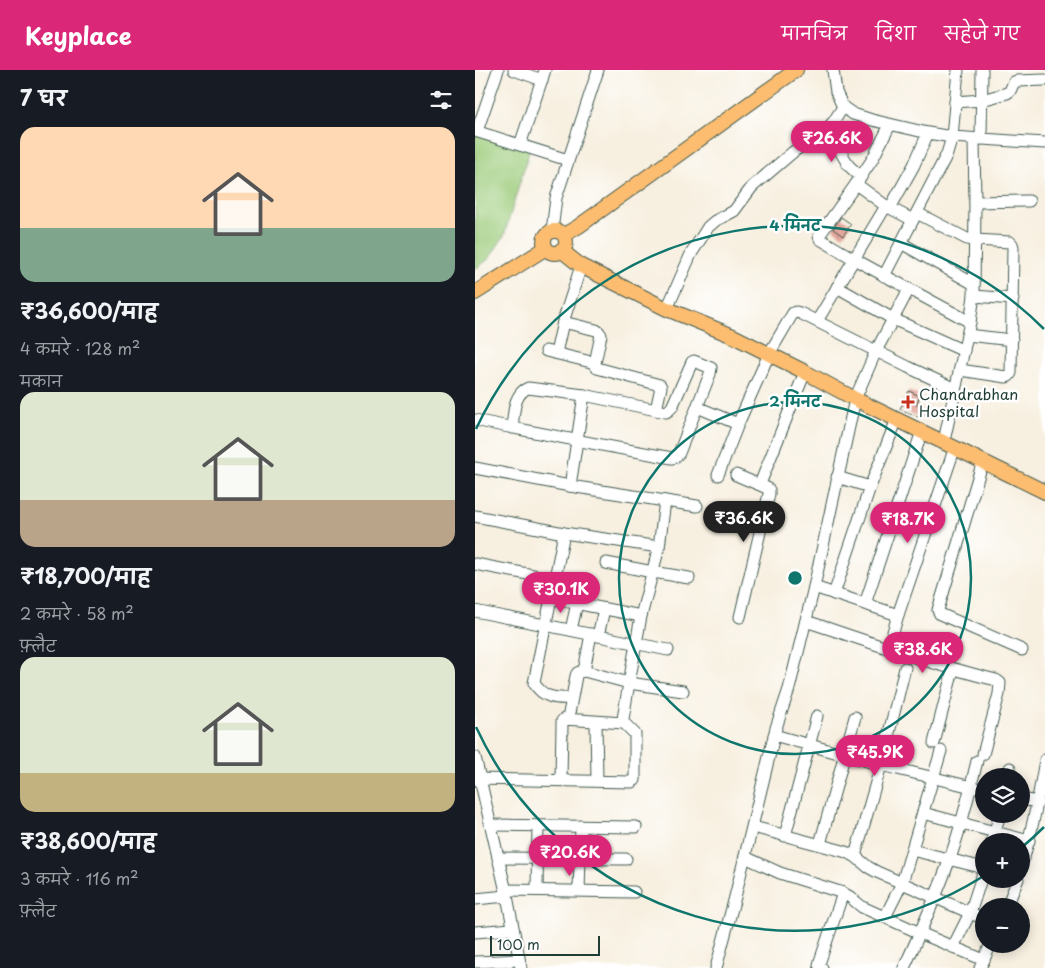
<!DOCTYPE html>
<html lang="hi">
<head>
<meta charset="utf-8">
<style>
	body { margin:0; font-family:"Playpen Sans","Playpen Sans Deva",sans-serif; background:#20242c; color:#f1f3f6; height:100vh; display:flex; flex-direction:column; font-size:19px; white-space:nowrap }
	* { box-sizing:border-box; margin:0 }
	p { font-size:16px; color:#9ea1a6 }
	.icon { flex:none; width:28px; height:28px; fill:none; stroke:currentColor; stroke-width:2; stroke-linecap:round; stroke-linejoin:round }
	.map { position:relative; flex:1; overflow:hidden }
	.panel { display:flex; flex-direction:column; background:#171b24; width:475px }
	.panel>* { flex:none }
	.buttons { position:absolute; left:500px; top:698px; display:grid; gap:10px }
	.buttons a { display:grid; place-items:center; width:55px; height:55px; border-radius:50%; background:#171b24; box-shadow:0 2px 12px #0003; font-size:25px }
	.scale { position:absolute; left:15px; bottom:12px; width:110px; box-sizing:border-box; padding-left:5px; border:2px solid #1f3d34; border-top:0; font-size:14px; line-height:18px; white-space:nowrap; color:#1f3d34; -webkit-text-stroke:4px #fff; paint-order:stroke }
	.price { position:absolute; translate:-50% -42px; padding:0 11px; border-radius:18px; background:#db2777; color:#fff; font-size:16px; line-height:32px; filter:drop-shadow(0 1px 2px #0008) }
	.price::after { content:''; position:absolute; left:50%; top:30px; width:15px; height:11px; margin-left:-8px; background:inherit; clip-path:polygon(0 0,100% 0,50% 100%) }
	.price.current { background:#222; color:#fff }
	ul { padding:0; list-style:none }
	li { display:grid; align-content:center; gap:10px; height:265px; padding:0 20px }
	li span { display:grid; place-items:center; height:155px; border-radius:15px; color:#555 }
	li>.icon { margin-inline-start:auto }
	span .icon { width:90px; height:90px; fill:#fffc; stroke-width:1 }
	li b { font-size:21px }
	h2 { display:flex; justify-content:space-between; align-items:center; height:60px; padding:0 20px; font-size:21px }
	header { display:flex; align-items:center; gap:30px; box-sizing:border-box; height:70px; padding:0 25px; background:#db2777; color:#fff }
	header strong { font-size:24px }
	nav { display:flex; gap:28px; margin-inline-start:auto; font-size:18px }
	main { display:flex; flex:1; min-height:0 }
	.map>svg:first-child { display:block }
	.green { fill:#9dcc7b; stroke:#5e8458 }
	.building { fill:#e4a69b }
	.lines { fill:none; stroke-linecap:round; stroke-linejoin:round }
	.minor-casing { stroke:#3f584e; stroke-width:13 }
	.major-casing { stroke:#3f584e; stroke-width:16 }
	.minor { stroke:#fff; stroke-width:11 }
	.major { stroke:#fcbd6f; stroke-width:14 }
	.ring { fill:none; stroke:#0f766e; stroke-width:2.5 }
	.poi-dot { fill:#c8321e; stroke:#fff; stroke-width:2 }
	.labels { text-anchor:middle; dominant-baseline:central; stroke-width:5; stroke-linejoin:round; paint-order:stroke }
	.poi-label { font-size:15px; fill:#1f3d34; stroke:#fff; text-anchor:start }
	.centre { fill:#0f766e; stroke:#fff; stroke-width:2.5 }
	.ring-label { font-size:15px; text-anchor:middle; font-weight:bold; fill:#0f766e; stroke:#fff; stroke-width:5; stroke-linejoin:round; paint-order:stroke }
</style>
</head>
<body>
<header>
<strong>Keyplace</strong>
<nav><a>मानचित्र</a><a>दिशा</a><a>सहेजे गए</a></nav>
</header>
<main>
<section class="panel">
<h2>7 घर<svg class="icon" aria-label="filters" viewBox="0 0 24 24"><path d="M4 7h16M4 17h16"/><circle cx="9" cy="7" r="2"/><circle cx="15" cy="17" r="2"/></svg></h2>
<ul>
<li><span style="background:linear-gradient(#ffd9b3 65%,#7fa58c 0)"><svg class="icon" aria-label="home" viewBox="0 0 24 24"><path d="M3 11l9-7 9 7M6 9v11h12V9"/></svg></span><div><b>₹36,600/माह</b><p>4 कमरे · 128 m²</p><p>मकान</p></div></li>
<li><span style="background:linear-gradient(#dfe7d0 70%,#b9a48a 0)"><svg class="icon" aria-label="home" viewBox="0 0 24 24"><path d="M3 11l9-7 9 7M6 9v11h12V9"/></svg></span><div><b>₹18,700/माह</b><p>2 कमरे · 58 m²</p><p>फ़्लैट</p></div></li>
<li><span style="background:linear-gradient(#dfe7d0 75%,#c2b280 0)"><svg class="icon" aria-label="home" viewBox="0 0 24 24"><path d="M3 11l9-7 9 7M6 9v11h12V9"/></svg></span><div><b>₹38,600/माह</b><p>3 कमरे · 116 m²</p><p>फ़्लैट</p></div></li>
</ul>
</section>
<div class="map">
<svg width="570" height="898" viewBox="0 0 570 898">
	<rect width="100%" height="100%" fill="#fff"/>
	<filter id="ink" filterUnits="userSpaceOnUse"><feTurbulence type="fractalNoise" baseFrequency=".02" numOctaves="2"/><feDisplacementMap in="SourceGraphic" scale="10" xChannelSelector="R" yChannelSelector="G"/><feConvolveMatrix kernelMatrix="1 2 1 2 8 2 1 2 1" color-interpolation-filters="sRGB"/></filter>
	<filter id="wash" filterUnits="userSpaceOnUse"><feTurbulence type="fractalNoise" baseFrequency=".0096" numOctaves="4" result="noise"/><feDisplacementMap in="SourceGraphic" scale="20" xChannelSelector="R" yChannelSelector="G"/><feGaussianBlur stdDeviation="1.12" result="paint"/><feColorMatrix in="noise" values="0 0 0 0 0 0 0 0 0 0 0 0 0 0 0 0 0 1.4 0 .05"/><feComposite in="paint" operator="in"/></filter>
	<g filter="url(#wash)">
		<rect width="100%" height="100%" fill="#f7efdf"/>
		<path class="green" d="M0,60L55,78L29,166L14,189L0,199Z"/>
		<g id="blocks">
			<g class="building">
				<path d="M366,147L376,154L368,166L358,159Z"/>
				<path d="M434,321L445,326L441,335L450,340L446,348L425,339Z"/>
			</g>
		</g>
	</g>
	<g filter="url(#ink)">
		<use href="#blocks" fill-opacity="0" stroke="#3f584e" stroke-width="1"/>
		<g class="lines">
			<g class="minor-casing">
				<g id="minor">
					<path d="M39,0L67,10"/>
					<path d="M358,0L361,22L368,37L378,44L397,50L453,63L477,67L570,73"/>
					<path d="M480,32L507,30L532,23L535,21L539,12L542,11L570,10"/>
					<path d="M415,55L397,90L381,114L346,163L344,166L345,169L379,189L495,252"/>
					<path d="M352,59L374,96L386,107"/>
					<path d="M0,61L93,90"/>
					<path d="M2,61L23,0"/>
					<path d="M506,69L507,0"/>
					<path d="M45,75L70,0"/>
					<path d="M381,114L411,136L438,150"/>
					<path d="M500,132L554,131"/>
					<path d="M415,138L439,95L453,63"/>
					<path d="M442,143L492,169L500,170L535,172L537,174L538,177L536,303L534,306L531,307L485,300"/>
					<path d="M77,161L81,128L123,0"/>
					<path d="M426,173L499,214"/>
					<path d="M409,206L472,84L477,67L483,0"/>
					<path d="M362,217L418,249L489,281"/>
					<path d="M499,226L538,229"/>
					<path d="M192,239L216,184L233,157L240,151L259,141L277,117L318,82L352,59L359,51L368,37"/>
					<path d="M342,251L411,136"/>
					<path d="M88,252L121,260L124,262L126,265L120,293V296L122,298L185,315L186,317L181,340"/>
					<path d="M492,265L537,270"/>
					<path d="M71,281L120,293"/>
					<path d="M81,283L88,252L106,196"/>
					<path d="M222,337L263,354"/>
					<path d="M0,350C65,364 131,376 197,388L200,387L204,383L235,304L236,298L219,291L217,292L197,337L194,340L191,342L109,325L53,318C38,324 39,344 37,358"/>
					<path d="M469,371L495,252L499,226L500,132L499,69"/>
					<path d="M508,391L463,540L465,544L547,580"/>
					<path d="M0,398L95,416L222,436"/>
					<path d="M243,405L263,354L294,284L318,243L321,242L325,243L433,297L480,319"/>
					<path d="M261,405L292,418L294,420V424L265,547"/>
					<path d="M362,407L395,417"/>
					<path d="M285,414L330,302"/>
					<path d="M95,416L109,325"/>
					<path d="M0,446L89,463L184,477"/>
					<path d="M89,463L59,613C68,628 81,629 96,628"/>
					<path d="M131,493L178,502L214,508"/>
					<path d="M0,494L79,509"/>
					<path d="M339,517L423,545"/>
					<path d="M359,524L395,417L422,349"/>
					<path d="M75,528L166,546"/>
					<path d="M390,534L447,361"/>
					<path d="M0,541L193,580"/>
					<path d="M331,551C394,572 456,594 521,610L525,613L524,624L508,684"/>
					<path d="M96,560L102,533"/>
					<path d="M123,566L129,539"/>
					<path d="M413,579L423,545L480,377"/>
					<path d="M109,601L116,564"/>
					<path d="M93,649L101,606C102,602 104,602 109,601L154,613L208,621"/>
					<path d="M121,652L122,711"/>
					<path d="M299,665L406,695L509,720"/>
					<path d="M459,673L478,600"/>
					<path d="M0,687L32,826L46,898"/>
					<path d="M533,706L535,698"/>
					<path d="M0,709L157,712L160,710V664L149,653L148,649L154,613L166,546L184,477L190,431"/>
					<path d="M86,710L87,655V651L89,649L149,653"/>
					<path d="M546,729L563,732"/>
					<path d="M448,743L554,771"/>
					<path d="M15,755L161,757"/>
					<path d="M278,757L368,781L380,786L393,797L402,802L509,849"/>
					<path d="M310,766L342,646"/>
					<path d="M517,771L525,744"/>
					<path d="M345,774L380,647"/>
					<path d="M437,780L509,798"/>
					<path d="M380,786L406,695L430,598"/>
					<path d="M270,787L305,803L368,823L375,827L387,837L445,863L509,890"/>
					<path d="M23,788L151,789"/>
					<path d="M546,797C557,762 564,726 570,690"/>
					<path d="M31,820L159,822"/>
					<path d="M62,820L63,756"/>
					<path d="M104,820L106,756"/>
					<path d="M0,829L32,826"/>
					<path d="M532,836L543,809"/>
					<path d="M410,847L427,813L466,681"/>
					<path d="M0,862L37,859"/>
					<path d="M478,877L495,843L509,800"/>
					<path d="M0,892L44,890"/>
					<path d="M241,898L260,827L301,658L314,619L339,517L380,329L401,281L434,219"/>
					<path d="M347,898L344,895L345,891L368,823"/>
					<path d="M429,898C445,863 461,828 474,791C486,759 494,724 502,691"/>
					<path d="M505,898L516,874"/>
				</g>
			</g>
			<g class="major-casing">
				<g id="major">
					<circle cx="80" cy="172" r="11"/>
					<path d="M89,165L104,156L321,0"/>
					<path d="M86,180L106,196L192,239L258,266L330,302L380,329L570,422"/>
					<path d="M0,223L71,178"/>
				</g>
			</g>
			<use href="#minor" class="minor"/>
			<use href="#major" class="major"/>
		</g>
	</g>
	<g class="ring">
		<circle cx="320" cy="508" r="176"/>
		<path d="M569 757A352 352 0 0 1 546 778M507 807A352 352 0 0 1 1 657M1 359A352 352 0 0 1 569 259"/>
	</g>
	<path class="poi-dot" d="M430.5 324.5h5v5h5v5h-5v5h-5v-5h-5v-5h5z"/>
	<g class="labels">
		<g class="poi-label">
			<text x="444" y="323">Chandrabhan<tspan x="444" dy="17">Hospital</tspan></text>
		</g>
	</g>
	<circle cx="320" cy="508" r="8" class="centre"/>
	<g class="ring-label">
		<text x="320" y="161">4 मिनट</text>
		<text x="320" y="337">2 मिनट</text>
	</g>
</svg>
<div class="buttons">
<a><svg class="icon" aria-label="layers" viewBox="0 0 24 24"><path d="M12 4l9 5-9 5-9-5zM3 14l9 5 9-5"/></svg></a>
<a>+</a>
<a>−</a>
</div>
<div class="scale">100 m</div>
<b class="price" style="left:357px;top:93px">₹26.6K</b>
<b class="price current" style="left:269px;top:473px">₹36.6K</b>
<b class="price" style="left:433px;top:474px">₹18.7K</b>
<b class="price" style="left:86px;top:544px">₹30.1K</b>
<b class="price" style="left:448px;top:604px">₹38.6K</b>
<b class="price" style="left:400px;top:707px">₹45.9K</b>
<b class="price" style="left:95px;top:807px">₹20.6K</b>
</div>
</main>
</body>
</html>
